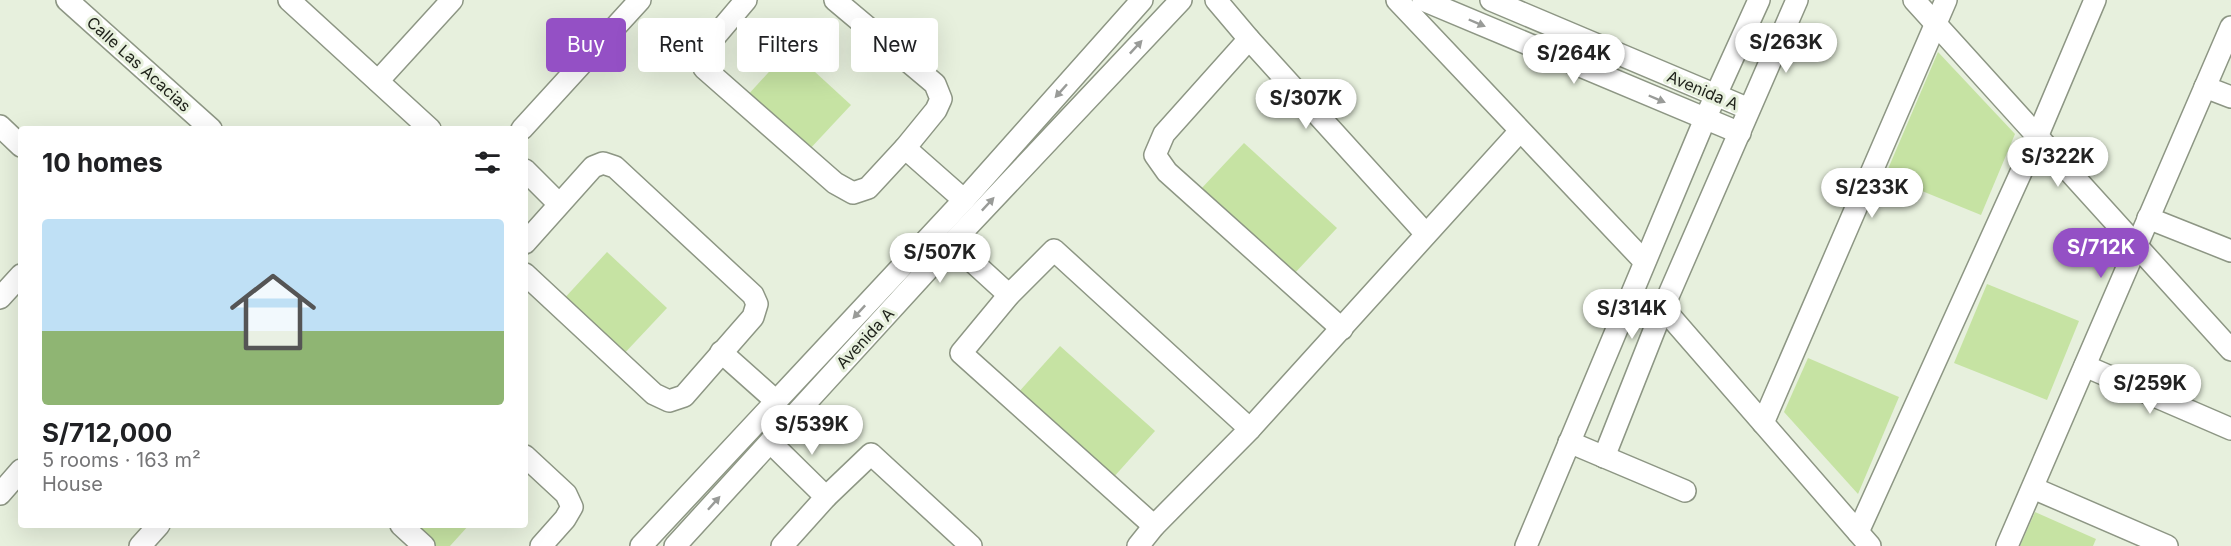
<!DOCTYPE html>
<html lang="en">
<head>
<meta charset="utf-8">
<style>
	body { margin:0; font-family:Inter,sans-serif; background:#f6f6f6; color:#202124; height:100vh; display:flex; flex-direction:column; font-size:22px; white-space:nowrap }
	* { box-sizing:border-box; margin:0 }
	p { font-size:20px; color:#757577 }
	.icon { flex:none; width:33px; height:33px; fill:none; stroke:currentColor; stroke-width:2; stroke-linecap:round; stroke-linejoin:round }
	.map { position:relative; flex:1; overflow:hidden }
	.drawer { position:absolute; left:18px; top:126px; width:510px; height:402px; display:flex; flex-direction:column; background:#fff; border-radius:6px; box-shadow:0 6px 24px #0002 }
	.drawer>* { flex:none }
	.banner { position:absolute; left:546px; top:18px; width:570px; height:54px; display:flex; gap:12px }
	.price { position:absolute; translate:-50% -51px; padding:0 14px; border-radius:21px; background:#fff; color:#222; font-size:20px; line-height:39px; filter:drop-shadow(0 2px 3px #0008) }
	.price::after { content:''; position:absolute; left:50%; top:36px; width:18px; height:14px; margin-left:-9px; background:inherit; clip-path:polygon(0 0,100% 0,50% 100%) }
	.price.active { background:#9450c5; color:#fff }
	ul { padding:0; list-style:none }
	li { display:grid; align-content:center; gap:12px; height:318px; padding:0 24px }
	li+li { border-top:2px solid #e0e0e0 }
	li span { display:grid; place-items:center; height:186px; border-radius:6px; color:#555 }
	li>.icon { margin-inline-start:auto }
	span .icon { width:108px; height:108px; fill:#fffc; stroke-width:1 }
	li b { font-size:26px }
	h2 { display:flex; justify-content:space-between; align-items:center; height:72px; padding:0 24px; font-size:26px }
	.tag { padding:0 21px; border-radius:6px; background:#fff; box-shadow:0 6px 24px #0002; font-size:21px; line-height:54px }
	.tag.active { background:#9450c5; color:#fff }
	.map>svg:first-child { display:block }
	.green { fill:#c6e3a3 }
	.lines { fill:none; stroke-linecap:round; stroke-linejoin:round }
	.minor-casing { stroke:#8d9684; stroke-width:24 }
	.minor { stroke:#fff; stroke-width:21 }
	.oneway { fill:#999b98 }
	.labels { text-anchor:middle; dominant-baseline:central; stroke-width:6; stroke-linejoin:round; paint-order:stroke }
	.street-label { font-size:16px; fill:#1d2019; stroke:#e7f0dd }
</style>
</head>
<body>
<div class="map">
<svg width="2231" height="546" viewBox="0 0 2231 546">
	<rect width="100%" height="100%" fill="#e7f0dd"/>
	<g class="green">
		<path d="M790,49L851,105L807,152L746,97Z"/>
		<path d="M1938,52L2015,134L1981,215L1885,176Z"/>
		<path d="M1244,143L1337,228L1293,275L1200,190Z"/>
		<path d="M607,252L667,308L621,357L561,302Z"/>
		<path d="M1987,284L2079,321L2047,400L1954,363Z"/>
		<path d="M1060,346L1155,431L1112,479L1017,394Z"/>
		<path d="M1808,358L1899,397L1858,494L1784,412Z"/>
		<path d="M2035,512L2096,539L2093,546H2020Z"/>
		<path d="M410,525H469L450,546H433Z"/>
	</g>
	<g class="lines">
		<g class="minor-casing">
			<g id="minor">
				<path d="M67,0L211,129"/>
				<path d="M289,0L430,129"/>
				<path d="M746,0L707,46L702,59L704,68L835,183L853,193L868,188L905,148L936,110L941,99L935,84L835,0"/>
				<path d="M1216,0L1249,39L1426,234"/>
				<path d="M1397,0L1644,261"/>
				<path d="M1423,0L1740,133"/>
				<path d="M1491,0L1749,109"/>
				<path d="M1914,0L2231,350"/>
				<path d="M1249,39L1164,134L1155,155L1167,172L1342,329"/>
				<path d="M378,81L452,0"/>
				<path d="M2205,87L2231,97"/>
				<path d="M0,126L21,146"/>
				<path d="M522,129L640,0"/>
				<path d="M905,148L964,200"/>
				<path d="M525,170L559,204"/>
				<path d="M2148,218L2231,251"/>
				<path d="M525,243L593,167L603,163L615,167L753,295L757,304L753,317L684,396L669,401L654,394L525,274"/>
				<path d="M952,243L1009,295"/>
				<path d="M0,298L21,275"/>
				<path d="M1663,308L1870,546"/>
				<path d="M721,352L776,401"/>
				<path d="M2085,366L2231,429"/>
				<path d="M1763,423L1946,0"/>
				<path d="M770,442L826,497"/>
				<path d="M1569,442L1685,491"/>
				<path d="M525,456L566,494L572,507L565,519L541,546"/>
				<path d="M1604,457L1663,308L1797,0"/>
				<path d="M2033,488L2167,546"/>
				<path d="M0,494L21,470"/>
				<path d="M401,525L424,546"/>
				<path d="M1154,526L961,353L1009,295L1054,250L1250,429"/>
				<path d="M1858,532L2037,137L2095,0"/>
				<path d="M140,546L159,525"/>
				<path d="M641,546L964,200L1142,0"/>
				<path d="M675,546L952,243L1181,0"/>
				<path d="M782,546L826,497L871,454L971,546"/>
				<path d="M1138,546L1154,526L1250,429L1520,131"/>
				<path d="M1526,546L1705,119L1759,0"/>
				<path d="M2007,546L2231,27"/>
			</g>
		</g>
		<use href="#minor" class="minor"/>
	</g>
	<defs><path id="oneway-solid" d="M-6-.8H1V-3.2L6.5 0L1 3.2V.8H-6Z" transform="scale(1.5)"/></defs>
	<g class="oneway">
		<use href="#oneway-solid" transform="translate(1477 23) rotate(23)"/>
		<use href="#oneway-solid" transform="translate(1136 47) rotate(-47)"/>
		<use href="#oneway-solid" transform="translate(1061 91) rotate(132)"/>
		<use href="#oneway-solid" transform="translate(1657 99) rotate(23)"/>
		<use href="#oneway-solid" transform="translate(988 204) rotate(-47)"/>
		<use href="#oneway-solid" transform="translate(859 312) rotate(133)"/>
		<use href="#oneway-solid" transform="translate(714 503) rotate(-48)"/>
	</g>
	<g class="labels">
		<g class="street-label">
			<text transform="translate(139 64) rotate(42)">Calle Las Acacias</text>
			<text transform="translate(1703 90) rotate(23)">Avenida A</text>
			<text transform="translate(865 338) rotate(-47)">Avenida A</text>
		</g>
	</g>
</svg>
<b class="price" style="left:1786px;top:74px">S/263K</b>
<b class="price" style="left:1574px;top:85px">S/264K</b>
<b class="price" style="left:1306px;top:130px">S/307K</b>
<b class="price" style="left:2058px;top:188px">S/322K</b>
<b class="price" style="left:1872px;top:219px">S/233K</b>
<b class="price active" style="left:2101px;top:279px">S/712K</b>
<b class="price" style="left:940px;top:284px">S/507K</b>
<b class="price" style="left:1632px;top:340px">S/314K</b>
<b class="price" style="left:2150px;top:415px">S/259K</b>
<b class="price" style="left:812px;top:456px">S/539K</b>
<div class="banner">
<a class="tag active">Buy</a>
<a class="tag">Rent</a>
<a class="tag">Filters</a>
<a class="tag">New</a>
</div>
<section class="drawer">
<h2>10 homes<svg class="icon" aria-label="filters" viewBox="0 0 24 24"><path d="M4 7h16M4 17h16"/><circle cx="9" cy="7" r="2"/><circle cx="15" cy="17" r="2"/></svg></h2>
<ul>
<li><span style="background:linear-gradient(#bfe0f5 60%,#8fb573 0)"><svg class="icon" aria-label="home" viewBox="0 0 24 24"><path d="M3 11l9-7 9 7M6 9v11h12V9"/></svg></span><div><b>S/712,000</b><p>5 rooms · 163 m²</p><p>House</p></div></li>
</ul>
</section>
</div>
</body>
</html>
